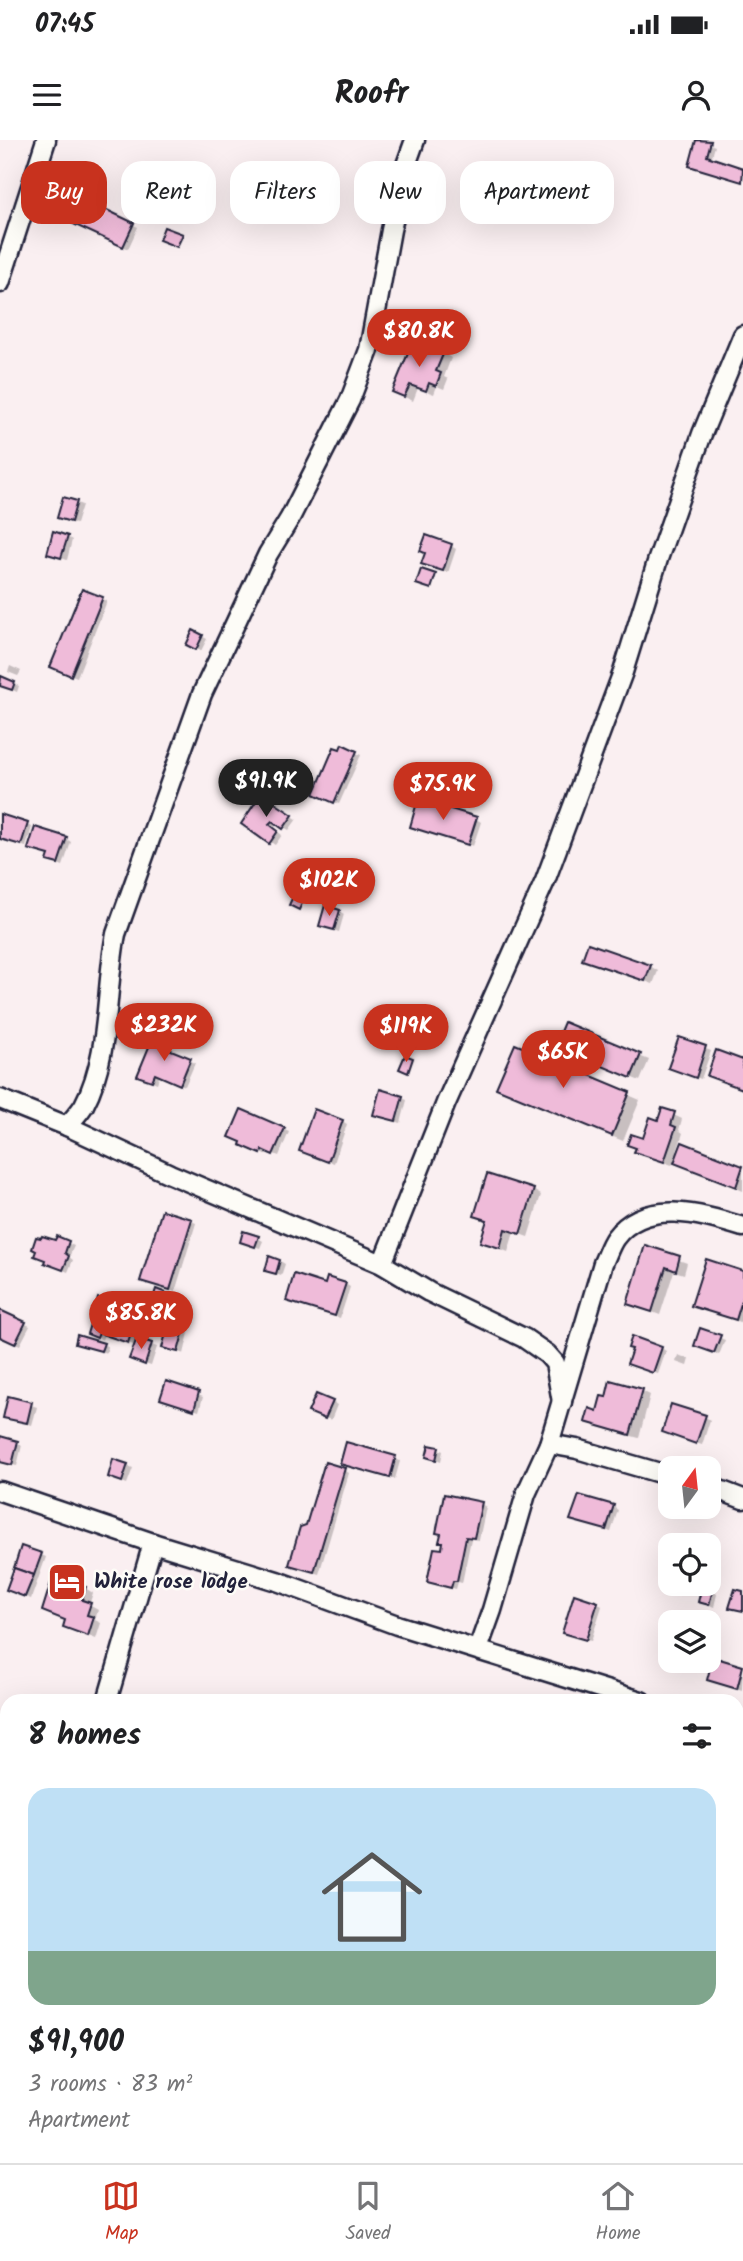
<!DOCTYPE html>
<html lang="en">
<head>
<meta charset="utf-8">
<style>
	body { margin:0; font-family:Kalam,sans-serif; background:#f2f2f2; color:#202124; height:100vh; display:flex; flex-direction:column; font-size:26px; white-space:nowrap }
	* { box-sizing:border-box; margin:0 }
	p { font-size:23px; color:#757577 }
	.icon { flex:none; width:38px; height:38px; fill:none; stroke:currentColor; stroke-width:2; stroke-linecap:round; stroke-linejoin:round }
	.map { position:relative; flex:1; overflow:hidden }
	.details { position:absolute; left:0px; top:1554px; width:744px; height:469px; display:flex; flex-direction:column; background:#fff; border-radius:21px 21px 0 0; box-shadow:0 7px 28px #0002 }
	.details>* { flex:none }
	.top-card { position:absolute; left:21px; top:21px; width:702px; height:63px; display:flex; gap:14px }
	.needle { width:46px; rotate:15deg }
	.tools { position:absolute; left:658px; top:1316px; display:grid; gap:14px }
	.tools a { display:grid; place-items:center; width:63px; height:63px; border-radius:14px; background:#fff; box-shadow:0 7px 28px #0002; font-size:35px }
	.price { position:absolute; translate:-50% -60px; padding:0 16px; border-radius:24px; background:#c8321e; color:#fff; font-size:23px; line-height:46px; filter:drop-shadow(0 2px 4px #0008) }
	.price::after { content:''; position:absolute; left:50%; top:42px; width:21px; height:16px; margin-left:-10px; background:inherit; clip-path:polygon(0 0,100% 0,50% 100%) }
	.price.on { background:#222; color:#fff }
	ul { padding:0; list-style:none }
	li { display:grid; align-content:center; gap:14px; height:371px; padding:0 28px }
	li+li { border-top:2px solid #e0e0e0 }
	li span { display:grid; place-items:center; height:217px; border-radius:21px; color:#555 }
	li>.icon { margin-inline-start:auto }
	span .icon { width:126px; height:126px; fill:#fffc; stroke-width:1 }
	li b { font-size:30px }
	h2 { display:flex; justify-content:space-between; align-items:center; height:84px; padding:0 28px; font-size:30px }
	.pill { padding:0 24px; border-radius:21px; background:#fff; box-shadow:0 7px 28px #0002; font-size:24px; line-height:63px }
	.pill.on { background:#c8321e; color:#fff }
	.status { display:flex; justify-content:space-between; align-items:center; height:49px; padding:0 35px; background:#fff; direction:ltr }
	.status svg { height:19px; fill:currentColor }
	header { display:flex; justify-content:space-between; align-items:center; height:91px; padding:0 28px; background:#fff; font-size:32px; font-weight:700 }
	.dock { display:flex; justify-content:space-around; align-items:center; height:98px; border-top:2px solid #e0e0e0; background:#fff; font-size:19px; color:#757577 }
	.dock a { display:grid; justify-items:center; gap:4px }
	.dock .on { color:#c8321e }
	.map>svg:first-child { display:block }
	.shadow { fill:#0003 }
	.building { fill:#efbbd9; stroke:#22223b; stroke-width:2 }
	.lines { fill:none; stroke-linecap:round; stroke-linejoin:round }
	.street-casing { stroke:#22223b; stroke-width:23 }
	.street { stroke:#fdfcf7; stroke-width:18 }
	.labels { text-anchor:middle; dominant-baseline:central; stroke-width:5; stroke-linejoin:round; paint-order:stroke }
	.poi-label { font-size:21px; font-weight:bold; fill:#22223b; stroke:#fdfcf7; text-anchor:start }
</style>
</head>
<body>
<div class="status"><b>07:45</b><svg viewBox="0 0 49 12"><path d="M0 12V9h3v3zM5 12V6h3v6zM10 12V3h3v9zM15 12V0h3v12zM26 1h20v11H26zM47 4h2v5h-2z"/></svg></div>
<header><svg class="icon" aria-label="menu" viewBox="0 0 24 24"><path d="M4 6h16M4 12h16M4 18h16"/></svg>Roofr<svg class="icon" aria-label="person" viewBox="0 0 24 24"><circle cx="12" cy="8" r="4"/><path d="M4 21q1-7 8-7t8 7"/></svg></header>
<div class="map">
<svg width="743" height="2023" viewBox="0 0 743 2023">
	<rect width="100%" height="100%" fill="#faeff1"/>
	<filter id="ink" filterUnits="userSpaceOnUse"><feTurbulence type="fractalNoise" baseFrequency=".0143" numOctaves="2"/><feDisplacementMap in="SourceGraphic" scale="14" xChannelSelector="R" yChannelSelector="G"/><feConvolveMatrix kernelMatrix="1 2 1 2 8 2 1 2 1" color-interpolation-filters="sRGB"/></filter>
	<g filter="url(#ink)">
		<g class="shadow">
			<path d="M698,0L715,6L711,20L743,30V42L691,25Z"/>
			<path d="M81,60L138,87L128,109L76,84Z"/>
			<path d="M443,213L451,218L444,237L448,239L444,249L437,246L434,254L418,248L413,261L394,252Z"/>
			<path d="M65,359L82,365L76,384L59,378Z"/>
			<path d="M67,397L72,400L67,420L49,413Z"/>
			<path d="M451,406L456,409L448,433L428,426Z"/>
			<path d="M102,459L107,461L77,537L57,529Z"/>
			<path d="M194,492L207,499L201,511L188,504Z"/>
			<path d="M10,526L21,531L18,536L8,532Z"/>
			<path d="M2,538L19,546L17,552L0,544Z"/>
			<path d="M356,613L361,615L339,664L321,657Z"/>
			<path d="M262,657L297,679L289,690L277,683L273,688L282,695L275,705L244,684Z"/>
			<path d="M0,676L32,687L26,707L0,699Z"/>
			<path d="M476,679L481,682L473,706L417,689Z"/>
			<path d="M66,699L71,702L63,726L50,721L51,716Z"/>
			<path d="M339,771L344,774L339,792L327,788Z"/>
			<path d="M584,819L650,826L658,831L653,844Z"/>
			<path d="M564,885L649,920L640,941L564,910Z"/>
			<path d="M680,899L711,911L701,939L675,930Z"/>
			<path d="M167,905L172,907L170,910L195,923L185,946L160,935L157,943L145,938Z"/>
			<path d="M516,906L640,960L623,1001L509,953Z"/>
			<path d="M402,958L407,960L401,983L380,977Z"/>
			<path d="M663,970L682,979L679,990L683,993L677,1011L680,1012L683,1005L743,1028V1051L674,1021L672,1025L645,1016L629,1005L644,1000L659,982Z"/>
			<path d="M242,971L289,992L279,1016L267,1011L266,1015L247,1007Z"/>
			<path d="M342,981L347,984L334,1023L306,1013Z"/>
			<path d="M533,1050L541,1055L528,1097L514,1092L508,1112L482,1101L489,1082L476,1076Z"/>
			<path d="M191,1081L196,1083L175,1152L147,1143Z"/>
			<path d="M258,1098L263,1101L260,1108L247,1104Z"/>
			<path d="M58,1099L74,1106L69,1117L73,1120L68,1132L51,1125L38,1111L56,1102Z"/>
			<path d="M646,1108L687,1123L684,1134L674,1131L660,1175L629,1163Z"/>
			<path d="M280,1121L285,1124L281,1136L267,1130Z"/>
			<path d="M743,1133V1183L693,1165Z"/>
			<path d="M345,1144L350,1147L340,1178L293,1163L326,1146Z"/>
			<path d="M157,1151L173,1158L165,1182L154,1179Z"/>
			<path d="M99,1160L143,1176L135,1199L157,1207L151,1226L136,1221V1206L104,1194L102,1200L94,1196Z"/>
			<path d="M0,1172L30,1186L20,1205L0,1196Z"/>
			<path d="M188,1177L192,1180L184,1214L164,1207Z"/>
			<path d="M701,1190L725,1200L719,1215L701,1208Z"/>
			<path d="M77,1203L103,1204L108,1207L106,1213Z"/>
			<path d="M661,1208L666,1211L658,1234L634,1226V1209Z"/>
			<path d="M678,1215L689,1219L687,1226L676,1222Z"/>
			<path d="M167,1243L203,1257L199,1271L167,1261Z"/>
			<path d="M642,1251L650,1255L639,1298L595,1286L587,1281Z"/>
			<path d="M10,1258L37,1267L32,1285L5,1277Z"/>
			<path d="M332,1262L337,1265L331,1280L313,1273Z"/>
			<path d="M705,1277L710,1280L702,1305L669,1294Z"/>
			<path d="M0,1298L22,1305L17,1326L0,1322Z"/>
			<path d="M347,1304L400,1321L395,1339L347,1326Z"/>
			<path d="M438,1309L443,1311L441,1321L428,1316Z"/>
			<path d="M114,1321L133,1328L127,1344L115,1339Z"/>
			<path d="M344,1330L349,1333L319,1434L296,1427L307,1387Z"/>
			<path d="M481,1364L486,1367L479,1400L471,1399L462,1443L458,1442L456,1449L429,1441Z"/>
			<path d="M613,1367L618,1370L611,1392L573,1379Z"/>
			<path d="M41,1415L46,1417L31,1459L13,1452Z"/>
			<path d="M85,1448L93,1453L89,1465L98,1470L95,1480L101,1483L96,1499L65,1486Z"/>
			<path d="M712,1451L717,1454L714,1467L700,1461Z"/>
			<path d="M597,1463L602,1466L591,1501L569,1495Z"/>
			<path d="M715,1519L743,1528L742,1550L709,1539Z"/>
			<path d="M3,1591L7,1593V1631L0,1629V1595Z"/>
			<path d="M743,1879V1900L737,1896Z"/>
			<path d="M737,1918L743,1920V1959L737,1957Z"/>
		</g>
		<g class="building">
			<path d="M696,0L711,1L707,16L743,28L742,42L689,26Z"/>
			<path d="M80,57L134,83L123,107L69,82Z"/>
			<path d="M164,87L183,94L177,107L159,100Z"/>
			<path d="M418,201L444,212L436,231L441,233L436,246L429,243L426,251L410,245L404,257L392,252L411,206L415,208Z"/>
			<path d="M63,357L77,361L71,382L57,378Z"/>
			<path d="M53,391L68,396L61,418L47,414Z"/>
			<path d="M426,395L452,404L443,431L421,424L425,413L420,411Z"/>
			<path d="M421,429L436,434L431,449L416,444Z"/>
			<path d="M82,449L103,457L71,536L50,527Z"/>
			<path d="M193,490L203,495L196,510L186,505Z"/>
			<path d="M1,536L15,542L12,550L0,546Z"/>
			<path d="M342,604L357,611L334,663L314,654L334,607L340,609Z"/>
			<path d="M261,654L293,675L283,689L272,681L269,684L278,691L269,704L241,684Z"/>
			<path d="M418,659L477,677L468,705L410,687Z"/>
			<path d="M0,674L28,683L21,705L0,699Z"/>
			<path d="M35,687L67,697L58,724L47,721L49,715L28,709Z"/>
			<path d="M295,752L305,757L299,770L289,765Z"/>
			<path d="M325,765L340,770L334,790L319,786Z"/>
			<path d="M588,803L651,825L645,841L582,820Z"/>
			<path d="M564,882L641,914L631,938L554,906Z"/>
			<path d="M153,897L168,903L166,908L191,918L180,945L155,934L152,941L137,936Z"/>
			<path d="M679,897L706,906L696,938L668,928Z"/>
			<path d="M515,904L630,952L612,996L496,948Z"/>
			<path d="M716,910L743,920V949L707,936Z"/>
			<path d="M405,915L413,918L408,933L399,929Z"/>
			<path d="M380,949L403,956L396,981L373,975Z"/>
			<path d="M662,968L675,972L671,985L676,987L664,1022L634,1012L636,1008L627,1005L631,994L643,998L650,977L658,980Z"/>
			<path d="M241,969L285,988L273,1015L262,1010L261,1014L240,1005L241,1002L229,997Z"/>
			<path d="M314,969L343,980L328,1022L299,1011Z"/>
			<path d="M682,1002L743,1026L736,1047L674,1023Z"/>
			<path d="M487,1034L534,1049L520,1094L505,1089L500,1108L480,1102L487,1080L474,1076Z"/>
			<path d="M162,1070L192,1079L170,1150L140,1141Z"/>
			<path d="M243,1091L259,1096L255,1107L240,1102Z"/>
			<path d="M42,1096L55,1100L57,1096L69,1101L65,1113L69,1116L63,1130L44,1123L45,1120L34,1116L36,1111L32,1109L36,1097L41,1098Z"/>
			<path d="M645,1105L680,1116L676,1131L666,1127L652,1172L627,1164Z"/>
			<path d="M269,1116L280,1120L276,1134L265,1131Z"/>
			<path d="M706,1119L743,1131V1157L736,1180L691,1166Z"/>
			<path d="M294,1134L325,1144L327,1137L346,1143L335,1176L286,1161Z"/>
			<path d="M156,1149L169,1154L160,1181L147,1177Z"/>
			<path d="M98,1158L138,1172L128,1203L99,1193L97,1198L87,1194Z"/>
			<path d="M0,1170L26,1182L15,1204L0,1197Z"/>
			<path d="M172,1171L188,1175L178,1212L162,1208Z"/>
			<path d="M700,1188L721,1195L714,1213L694,1206Z"/>
			<path d="M77,1195L104,1203L101,1211L75,1204Z"/>
			<path d="M632,1196L662,1207L653,1233L627,1224L632,1209L628,1208Z"/>
			<path d="M137,1198L152,1203L145,1225L129,1219Z"/>
			<path d="M610,1240L643,1249L630,1295L585,1282L589,1268L597,1271L601,1256L606,1257Z"/>
			<path d="M166,1241L199,1252L194,1270L160,1259Z"/>
			<path d="M316,1254L333,1261L325,1279L308,1272Z"/>
			<path d="M8,1256L32,1262L27,1283L3,1278Z"/>
			<path d="M671,1264L706,1275L696,1304L662,1292Z"/>
			<path d="M0,1296L18,1301L12,1325L0,1322Z"/>
			<path d="M346,1302L396,1316L390,1338L340,1324Z"/>
			<path d="M429,1305L439,1307L436,1320L426,1317Z"/>
			<path d="M113,1319L128,1324L122,1342L108,1337Z"/>
			<path d="M325,1322L345,1328L314,1432L289,1425L300,1387L306,1385Z"/>
			<path d="M444,1354L482,1362L474,1398L466,1397L457,1441H453L451,1448L427,1442L434,1408L442,1409L443,1402H439L441,1394L436,1393Z"/>
			<path d="M579,1355L614,1365L606,1390L570,1380Z"/>
			<path d="M21,1406L42,1413L34,1435L14,1428Z"/>
			<path d="M14,1428L34,1435L25,1457L6,1450Z"/>
			<path d="M53,1436L86,1447L82,1460L91,1463L87,1475L94,1477L88,1496L63,1487L65,1480L42,1471Z"/>
			<path d="M702,1446L713,1449L709,1465L698,1462Z"/>
			<path d="M735,1449L743,1451V1471L729,1468Z"/>
			<path d="M574,1454L598,1462L586,1500L562,1493Z"/>
			<path d="M713,1517L743,1526L737,1549L707,1540Z"/>
			<path d="M2,1589L7,1591V1616L3,1615L0,1624Z"/>
			<path d="M740,1807L743,1808V1833L737,1831V1817Z"/>
			<path d="M737,1916L743,1918L742,1959L737,1957Z"/>
		</g>
		<g class="lines">
			<g class="street-casing">
				<g id="street">
					<path d="M0,143L46,0"/>
					<path d="M0,959L67,986L170,1034L382,1124L429,1152L524,1198L547,1214L555,1223L562,1262"/>
					<path d="M67,986C73,979 80,972 84,965C111,914 105,849 116,794L202,554L268,414L290,378L350,260L369,210L391,90L406,25L415,0"/>
					<path d="M382,1124L446,963L545,741L623,532L658,419L702,294L743,195"/>
					<path d="M549,1304L577,1309L670,1336"/>
					<path d="M709,1346L743,1359"/>
					<path d="M0,1351L153,1403L277,1441L397,1485L641,1561"/>
					<path d="M478,1509L492,1470L526,1354L549,1304L603,1123C607,1115 610,1105 615,1098C646,1057 703,1075 743,1087"/>
					<path d="M107,1561L153,1403"/>
					<path d="M737,1595L743,1597"/>
					<path d="M737,1638L743,1619"/>
					<path d="M0,1761L7,1763"/>
					<path d="M0,1948L7,1928"/>
					<path d="M737,1987L743,1989"/>
					<path d="M608,2023L610,2016"/>
				</g>
			</g>
			<use href="#street" class="street"/>
		</g>
	</g>
	<defs>
		<g id="hotel-square" transform="scale(2.0125)"><rect x="-9" y="-9" width="18" height="18" rx="4" fill="#c8321e" stroke="#fdfcf7"/><path d="M-6-4.5h1.5V1H6V5H4.5V3h-9V5H-6ZM-4 0a1.8 1.8 0 1 1 3.6 0ZM.5 0V-2.5h3Q6-2.5 6 0Z" fill="#fff"/></g>
	</defs>
	<g fill-rule="evenodd">
		<use href="#hotel-square" x="67" y="1442"/>
	</g>
	<g class="labels">
		<g class="poi-label">
			<text x="94" y="1442">White rose lodge</text>
		</g>
	</g>
</svg>
<div class="tools">
<a><svg class="needle" viewBox="-14 -14 28 28"><path d="M0-13l5 13h-10z" fill="#e53935"/><path d="M0 13l5-13h-10z" fill="#757577"/></svg></a>
<a><svg class="icon" aria-label="locate" viewBox="0 0 24 24"><circle cx="12" cy="12" r="6"/><path d="M12 2v4M12 18v4M2 12h4M18 12h4"/></svg></a>
<a><svg class="icon" aria-label="layers" viewBox="0 0 24 24"><path d="M12 4l9 5-9 5-9-5zM3 14l9 5 9-5"/></svg></a>
</div>
<b class="price" style="left:419px;top:229px">$80.8K</b>
<b class="price on" style="left:266px;top:679px">$91.9K</b>
<b class="price" style="left:443px;top:682px">$75.9K</b>
<b class="price" style="left:329px;top:778px">$102K</b>
<b class="price" style="left:164px;top:923px">$232K</b>
<b class="price" style="left:406px;top:924px">$119K</b>
<b class="price" style="left:563px;top:950px">$65K</b>
<b class="price" style="left:141px;top:1211px">$85.8K</b>
<div class="top-card">
<a class="pill on">Buy</a>
<a class="pill">Rent</a>
<a class="pill">Filters</a>
<a class="pill">New</a>
<a class="pill">Apartment</a>
</div>
<section class="details">
<h2>8 homes<svg class="icon" aria-label="filters" viewBox="0 0 24 24"><path d="M4 7h16M4 17h16"/><circle cx="9" cy="7" r="2"/><circle cx="15" cy="17" r="2"/></svg></h2>
<ul>
<li><span style="background:linear-gradient(#bfe0f5 75%,#7fa58c 0)"><svg class="icon" aria-label="home" viewBox="0 0 24 24"><path d="M3 11l9-7 9 7M6 9v11h12V9"/></svg></span><div><b>$91,900</b><p>3 rooms · 83 m²</p><p>Apartment</p></div></li>
</ul>
</section>
</div>
<nav class="dock">
<a class="on"><svg class="icon" aria-label="map" viewBox="0 0 24 24"><path d="M3 6l6-2 6 2 6-2v14l-6 2-6-2-6 2zM9 4v14M15 6v14"/></svg>Map</a>
<a><svg class="icon" aria-label="saved" viewBox="0 0 24 24"><path d="M7 4h10v16l-5-4-5 4z"/></svg>Saved</a>
<a><svg class="icon" aria-label="home" viewBox="0 0 24 24"><path d="M3 11l9-7 9 7M6 9v11h12V9"/></svg>Home</a>
</nav>
</body>
</html>
